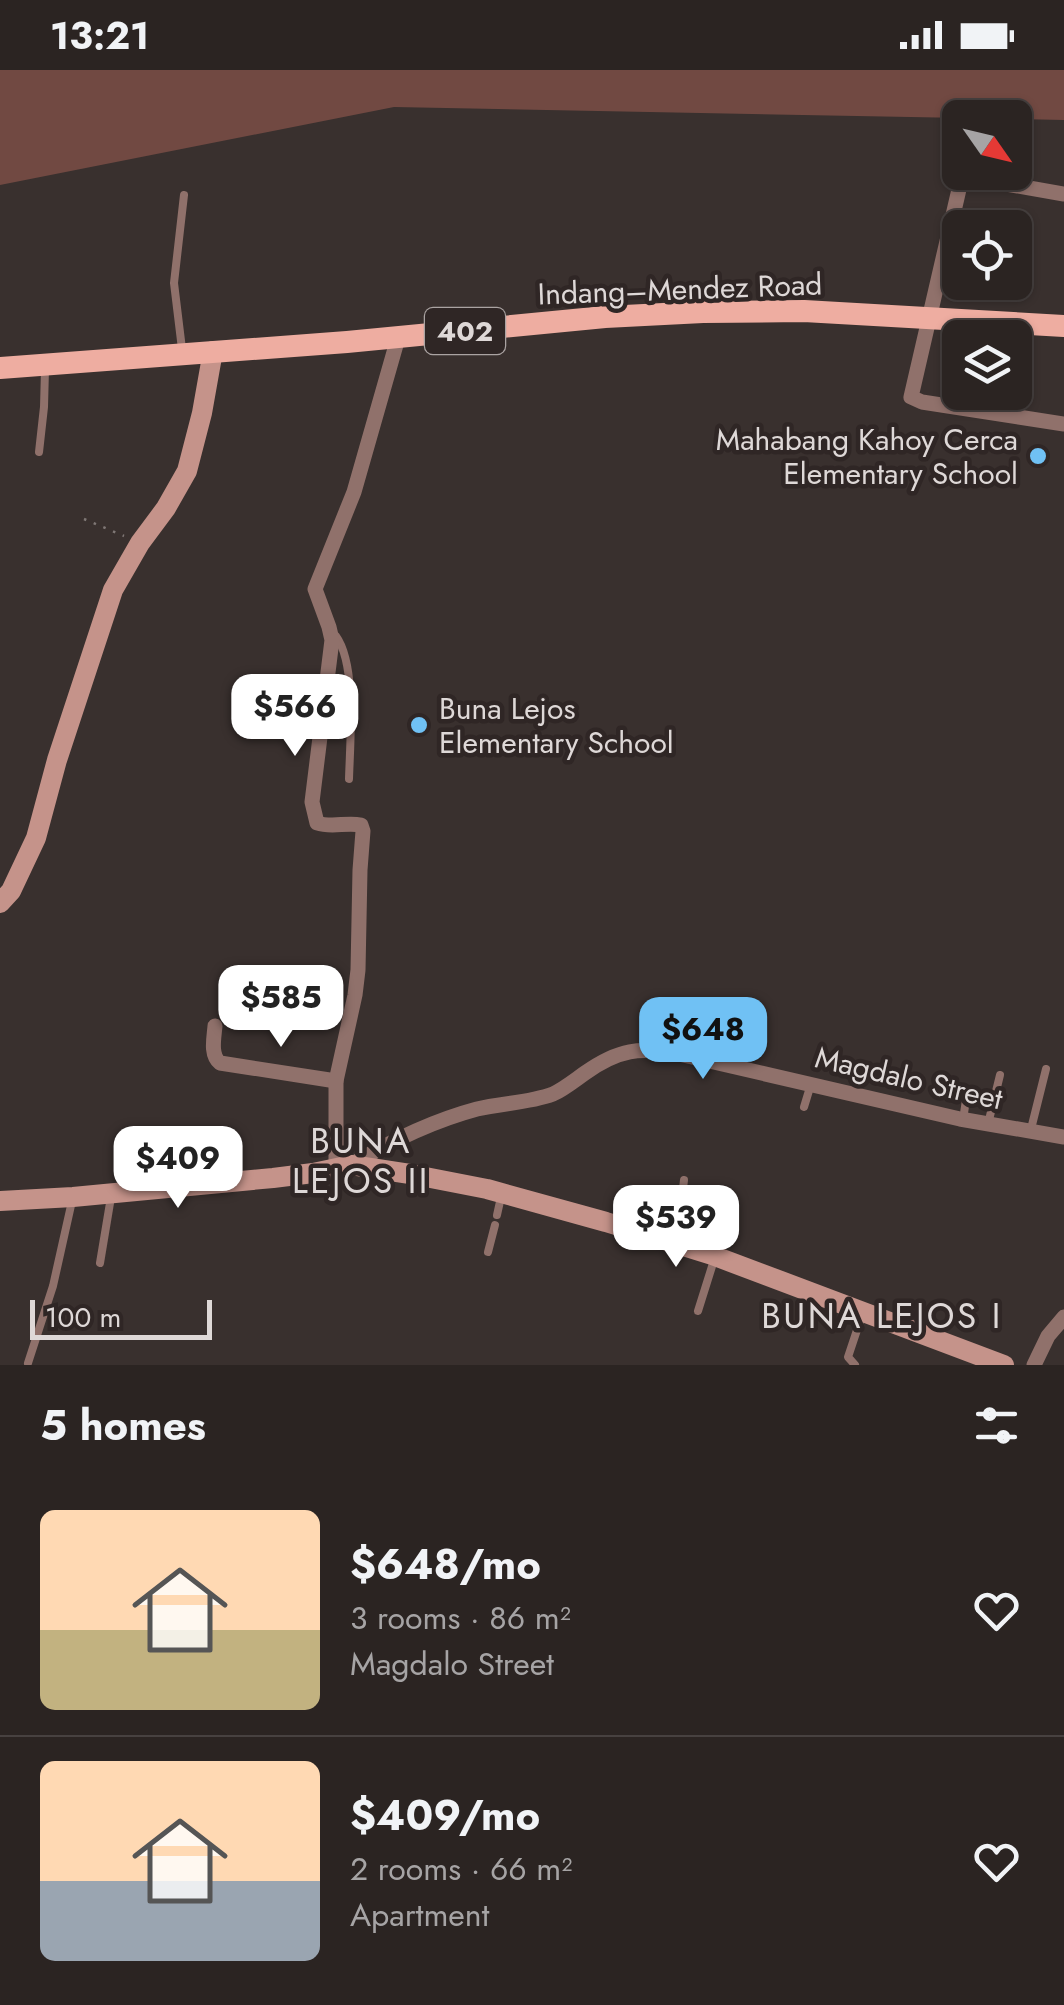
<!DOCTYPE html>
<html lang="en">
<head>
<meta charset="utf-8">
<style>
	body { margin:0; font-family:Jost,sans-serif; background:#37302f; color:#f1f3f6; height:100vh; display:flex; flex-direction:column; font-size:38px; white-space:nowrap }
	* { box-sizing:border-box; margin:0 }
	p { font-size:32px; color:#a6a4a5 }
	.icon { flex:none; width:55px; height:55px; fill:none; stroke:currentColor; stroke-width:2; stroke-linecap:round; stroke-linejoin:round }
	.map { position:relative; height:1295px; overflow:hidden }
	.side { display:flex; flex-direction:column; background:#2b2422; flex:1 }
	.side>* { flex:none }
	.needle { width:65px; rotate:124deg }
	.fabs { position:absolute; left:942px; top:30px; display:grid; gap:20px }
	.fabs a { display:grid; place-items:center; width:90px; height:90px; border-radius:15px; background:#2b2422; box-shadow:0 2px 8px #0004,0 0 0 2px #474140; font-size:50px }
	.scale { position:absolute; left:30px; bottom:25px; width:182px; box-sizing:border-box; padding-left:10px; border:5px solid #ded8d7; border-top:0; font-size:28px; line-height:35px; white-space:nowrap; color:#ded8d7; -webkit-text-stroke:8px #2f2625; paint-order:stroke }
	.price { position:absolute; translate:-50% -85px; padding:0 22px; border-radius:20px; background:#fff; color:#222; font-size:32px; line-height:65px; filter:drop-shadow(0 2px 5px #0008) }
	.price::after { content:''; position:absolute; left:50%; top:60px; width:30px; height:22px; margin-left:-15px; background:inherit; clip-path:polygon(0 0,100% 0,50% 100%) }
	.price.selected { background:#70c1f4; color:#111 }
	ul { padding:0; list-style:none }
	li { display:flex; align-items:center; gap:30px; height:250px; padding:0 40px }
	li+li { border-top:2px solid #474140 }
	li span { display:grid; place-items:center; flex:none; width:280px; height:200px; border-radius:15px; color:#555 }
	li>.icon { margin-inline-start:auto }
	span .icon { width:120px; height:120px; fill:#fffc; stroke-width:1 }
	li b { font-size:42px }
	h2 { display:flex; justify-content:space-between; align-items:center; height:120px; padding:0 40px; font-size:42px }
	.status { display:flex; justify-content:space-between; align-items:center; height:70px; padding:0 50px; background:#2b2422; direction:ltr }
	.status svg { height:28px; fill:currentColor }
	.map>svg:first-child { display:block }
	.green { fill:#714942 }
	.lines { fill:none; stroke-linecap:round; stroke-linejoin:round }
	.path { stroke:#7f7775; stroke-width:2.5; stroke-dasharray:2.5 8; stroke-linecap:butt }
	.lane { stroke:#90716b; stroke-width:8 }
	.street { stroke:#90716b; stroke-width:15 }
	.secondary { stroke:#c5938a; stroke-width:20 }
	.primary { stroke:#eeada1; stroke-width:22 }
	.poi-dot { fill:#70c1f4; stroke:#2f2625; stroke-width:4 }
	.labels { text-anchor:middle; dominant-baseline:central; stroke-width:9; stroke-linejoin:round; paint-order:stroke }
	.shield { fill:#2f2625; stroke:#aaa3a2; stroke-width:2.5 }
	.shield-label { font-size:28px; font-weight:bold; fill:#ded8d7 }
	.street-label { font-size:30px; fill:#ded8d7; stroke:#2f2625 }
	.poi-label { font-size:30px; fill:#ded8d7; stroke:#2f2625; text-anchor:end }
	.quarter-label { font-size:35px; letter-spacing:2.5px; fill:#ded8d7; stroke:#2f2625 }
</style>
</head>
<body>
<div class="status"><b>13:21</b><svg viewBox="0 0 49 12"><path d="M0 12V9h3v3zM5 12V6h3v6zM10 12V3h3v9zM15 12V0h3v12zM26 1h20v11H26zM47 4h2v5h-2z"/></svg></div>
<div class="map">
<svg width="1064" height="1295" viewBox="0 0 1064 1295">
	<rect width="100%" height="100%" fill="#39302e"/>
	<path class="green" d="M0,0H1064V50L394,37L0,115Z"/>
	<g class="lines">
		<path class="path" d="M84,449L124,466"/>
		<g class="lane">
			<path d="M182,279L174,213L184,125"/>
			<path d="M39,382L44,337L45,299"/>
			<path d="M336,566C357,595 350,672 349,709"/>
			<path d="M804,1037L811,1014"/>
			<path d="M963,1050L967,1023"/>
			<path d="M988,1054L1000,1005"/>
			<path d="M1030,1063L1046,999"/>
			<path d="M497,1145L501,1127"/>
			<path d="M658,1163L660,1137"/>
			<path d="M677,1169L684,1110"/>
			<path d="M488,1182L495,1155"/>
			<path d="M100,1193L111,1127"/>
			<path d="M698,1241L714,1190"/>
			<path d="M28,1293L53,1216L72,1131"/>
			<path d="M855,1295L848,1287L862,1245"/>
		</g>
		<g class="street">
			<path d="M1064,124L966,107L960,115L911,327L922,332L1064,354"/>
			<path d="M215,956C214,968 210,985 220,993L336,1011"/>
			<path d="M351,1095C391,1071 432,1051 477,1039C502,1033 529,1033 553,1024C564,1019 575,1010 585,1003C619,979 639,977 679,984L960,1049L1064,1067"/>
			<path d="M336,1098V1011L355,925L358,900L360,800L363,761L361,755C346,752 332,758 317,753L312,732L332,570L329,557L315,519L354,422L398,268"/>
			<path d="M1034,1295L1048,1266L1064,1247"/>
		</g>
		<g class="secondary">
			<path d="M0,833L11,821L36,768L57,690L113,520L140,473L166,438L187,401L202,343L213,281"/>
			<path d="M0,1131L73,1127L273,1108L313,1103L351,1095L410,1104L487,1119L606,1152L712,1185L1004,1295"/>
		</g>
		<path class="primary" d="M0,298L347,272L605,247L703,242L804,241L1064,256"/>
	</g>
	<g class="poi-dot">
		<circle cx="1038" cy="386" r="10"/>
		<circle cx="419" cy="655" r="10"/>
	</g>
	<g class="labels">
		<rect class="shield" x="425" y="238" width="80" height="46" rx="8"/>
		<g class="shield-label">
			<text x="465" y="261">402</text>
		</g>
		<g class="street-label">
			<text transform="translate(680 219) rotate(-2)">Indang–Mendez Road</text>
			<text transform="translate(909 1008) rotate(13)">Magdalo Street</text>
		</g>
		<g class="poi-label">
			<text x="1018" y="369">Mahabang Kahoy Cerca<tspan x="1018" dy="34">Elementary School</tspan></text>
			<text x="439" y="638" text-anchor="start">Buna Lejos<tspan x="439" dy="34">Elementary School</tspan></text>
		</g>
		<g class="quarter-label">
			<text x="361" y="1071">BUNA<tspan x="361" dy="40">LEJOS II</tspan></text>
			<text x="882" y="1246">BUNA LEJOS I</text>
		</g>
	</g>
</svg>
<div class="fabs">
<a><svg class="needle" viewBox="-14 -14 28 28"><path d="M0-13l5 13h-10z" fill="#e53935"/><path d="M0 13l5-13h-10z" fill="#a6a4a5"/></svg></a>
<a><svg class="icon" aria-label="locate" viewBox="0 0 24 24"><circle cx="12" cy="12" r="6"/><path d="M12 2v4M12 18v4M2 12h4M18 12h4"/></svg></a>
<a><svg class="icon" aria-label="layers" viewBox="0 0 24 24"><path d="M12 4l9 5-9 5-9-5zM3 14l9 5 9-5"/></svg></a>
</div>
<div class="scale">100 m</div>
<b class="price" style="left:295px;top:689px">$566</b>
<b class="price" style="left:281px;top:980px">$585</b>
<b class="price selected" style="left:703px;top:1012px">$648</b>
<b class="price" style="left:178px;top:1141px">$409</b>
<b class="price" style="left:676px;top:1200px">$539</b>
</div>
<section class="side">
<h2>5 homes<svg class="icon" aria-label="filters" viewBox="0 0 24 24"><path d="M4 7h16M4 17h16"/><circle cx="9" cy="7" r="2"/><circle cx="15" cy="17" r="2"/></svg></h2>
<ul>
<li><span style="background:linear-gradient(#ffd9b3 60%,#c2b280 0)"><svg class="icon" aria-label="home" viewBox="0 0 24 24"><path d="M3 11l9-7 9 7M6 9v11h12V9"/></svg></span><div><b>$648/mo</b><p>3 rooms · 86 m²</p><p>Magdalo Street</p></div><svg class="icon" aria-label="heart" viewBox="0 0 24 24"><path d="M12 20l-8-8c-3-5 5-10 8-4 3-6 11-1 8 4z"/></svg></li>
<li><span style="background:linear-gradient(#ffd9b3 60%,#9aa5b1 0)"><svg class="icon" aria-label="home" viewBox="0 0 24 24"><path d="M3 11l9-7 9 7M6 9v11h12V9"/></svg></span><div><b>$409/mo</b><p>2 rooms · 66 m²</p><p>Apartment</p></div><svg class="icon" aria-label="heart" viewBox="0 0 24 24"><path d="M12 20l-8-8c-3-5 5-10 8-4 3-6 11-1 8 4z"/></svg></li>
</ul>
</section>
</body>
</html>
